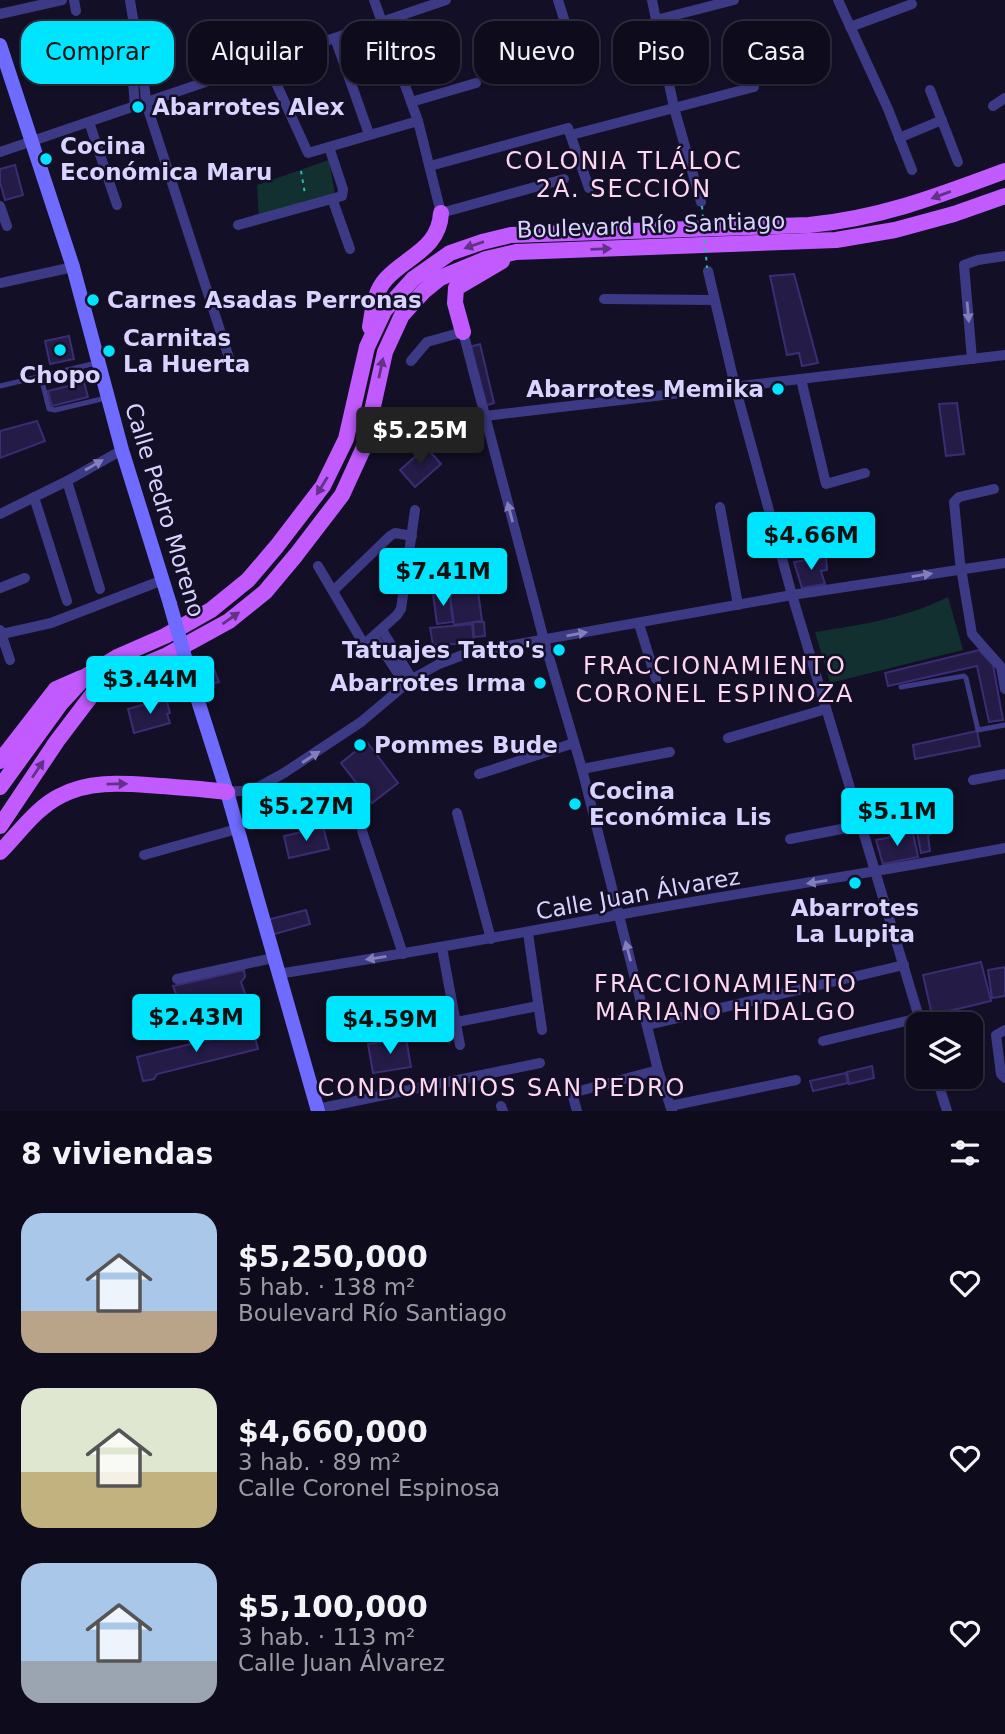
<!DOCTYPE html>
<html lang="es">
<head>
<meta charset="utf-8">
<style>
	body { margin:0; font-family:"DejaVu Sans",sans-serif; background:#171425; color:#f1f3f6; height:100vh; display:flex; flex-direction:column; font-size:26px; white-space:nowrap }
	* { box-sizing:border-box; margin:0 }
	p { font-size:23px; color:#9b9ba3 }
	.icon { flex:none; width:38px; height:38px; fill:none; stroke:currentColor; stroke-width:2; stroke-linecap:round; stroke-linejoin:round }
	.map { position:relative; height:1111px; overflow:hidden }
	.drawer { display:flex; flex-direction:column; background:#0e0b1c; flex:1 }
	.drawer>* { flex:none }
	.hud { position:absolute; left:21px; top:21px; width:964px; height:63px; display:flex; gap:14px }
	.controls { position:absolute; left:906px; top:1012px; display:grid; gap:14px }
	.controls a { display:grid; place-items:center; width:77px; height:77px; border-radius:14px; background:#0e0b1c; box-shadow:0 2px 5px #0004,0 0 0 2px #2e2b3b; font-size:35px }
	.price { position:absolute; translate:-50% -60px; padding:0 16px; border-radius:7px; background:#00e5ff; color:#111; font-size:23px; line-height:46px; filter:drop-shadow(0 2px 4px #0008) }
	.price::after { content:''; position:absolute; left:50%; top:42px; width:21px; height:16px; margin-left:-10px; background:inherit; clip-path:polygon(0 0,100% 0,50% 100%) }
	.price.current { background:#222; color:#fff }
	ul { padding:0; list-style:none }
	li { display:flex; align-items:center; gap:21px; height:175px; padding:0 21px }
	li span { display:grid; place-items:center; flex:none; width:196px; height:140px; border-radius:21px; color:#555 }
	li>.icon { margin-inline-start:auto }
	span .icon { width:84px; height:84px; fill:#fffc; stroke-width:1 }
	li b { font-size:30px }
	h2 { display:flex; justify-content:space-between; align-items:center; height:84px; padding:0 21px; font-size:30px }
	.pill { padding:0 24px; border-radius:21px; background:#0e0b1c; box-shadow:0 2px 5px #0004,0 0 0 2px #2e2b3b; font-size:24px; line-height:63px }
	.pill.current { background:#00e5ff; color:#111 }
	.map>svg:first-child { display:block }
	.green { fill:#12302f }
	.building { fill:#241b47; stroke:#3b2d73; stroke-width:2 }
	.lines { fill:none; stroke-linecap:round; stroke-linejoin:round }
	.path { stroke:#2fb8b0; stroke-width:2; stroke-dasharray:3.5 5; stroke-linecap:butt }
	.lane { stroke:#3d3a85; stroke-width:5 }
	.street { stroke:#3d3a85; stroke-width:10 }
	.secondary { stroke:#6f6bff; stroke-width:14 }
	.primary { stroke:#c25bff; stroke-width:16 }
	.path-bridge { stroke:#2fb8b0; stroke-width:2; stroke-dasharray:3.5 5; stroke-linecap:butt }
	.secondary-bridge { stroke:#6f6bff; stroke-width:14 }
	.oneway { fill:#623188 }
	.oneway2 { fill:#837fbc }
	.poi-dot { fill:#00e5ff; stroke:#130f26; stroke-width:2.5 }
	.labels { text-anchor:middle; dominant-baseline:central; stroke-width:5; stroke-linejoin:round; paint-order:stroke }
	.poi-label { font-size:23px; font-weight:bold; fill:#d9d4ff; stroke:#130f26; text-anchor:start }
	.street-label { font-size:23px; fill:#d9d4ff; stroke:#130f26 }
	.neighbourhood-label { font-size:24px; letter-spacing:2px; fill:#ffd6f0; stroke:#130f26 }
</style>
</head>
<body>
<div class="map">
<svg width="1005" height="1111" viewBox="0 0 1005 1111">
	<rect width="100%" height="100%" fill="#130f26"/>
	<g class="green">
		<path d="M88,22L94,64L58,73L46,31Z"/>
		<path d="M329,160L336,200L259,219L257,185Z"/>
		<path d="M948,597L963,650L830,683L815,632C860,625 906,618 948,597Z"/>
	</g>
	<g class="building">
		<path d="M15,165L23,195L5,200L0,182V169Z"/>
		<path d="M794,274L818,363L802,366L799,353L787,355L770,276Z"/>
		<path d="M69,336L74,359L50,364L45,341Z"/>
		<path d="M480,344L494,403L484,406L470,347Z"/>
		<path d="M84,382L88,397L52,406L48,391Z"/>
		<path d="M957,403L964,454L946,456L939,404Z"/>
		<path d="M37,421L45,441L0,458V431Z"/>
		<path d="M426,447L441,464L415,487L400,470Z"/>
		<path d="M826,557L827,570L821,571L825,584L802,588L794,562Z"/>
		<path d="M490,563V575H473L472,564Z"/>
		<path d="M470,567L472,584L441,587L439,570Z"/>
		<path d="M477,583L482,621L454,625L449,587Z"/>
		<path d="M449,591L453,622L437,624L433,593Z"/>
		<path d="M473,622H484L485,636L474,637Z"/>
		<path d="M472,624L474,643L433,645L430,628Z"/>
		<path d="M979,650L993,665L1003,720L989,722L977,666L888,686L885,673Z"/>
		<path d="M214,669L219,682L213,684L214,687L200,691L195,676Z"/>
		<path d="M166,698L170,713L167,714L170,723L134,733L128,709Z"/>
		<path d="M977,731L980,746L915,759L913,745Z"/>
		<path d="M367,742L398,783L372,803L341,763Z"/>
		<path d="M944,795L950,828L935,830L928,836L930,851L921,853L911,801Z"/>
		<path d="M323,827L329,849L289,858L284,836Z"/>
		<path d="M913,833L918,857L883,864L876,840Z"/>
		<path d="M306,910L310,924L271,935L267,920Z"/>
		<path d="M981,962L991,1001L932,1015L923,975Z"/>
		<path d="M1005,967V996L992,998L988,970Z"/>
		<path d="M244,970L245,977L241,982L246,996L182,1010L173,986Z"/>
		<path d="M253,1029L258,1049L157,1074L154,1079L143,1081L137,1057Z"/>
		<path d="M406,1038L411,1067L373,1073L368,1044Z"/>
		<path d="M872,1066L874,1078L849,1084L847,1072Z"/>
		<path d="M846,1073L848,1083L813,1091L810,1081Z"/>
	</g>
	<g class="lines">
		<path class="path" d="M301,171L305,194"/>
		<g class="lane">
			<path d="M41,377L49,409L55,410L106,398"/>
			<path d="M0,386L96,363"/>
			<path d="M901,687L964,676L966,678L978,730L1005,725"/>
		</g>
		<g class="street">
			<path d="M74,0L76,11"/>
			<path d="M130,0C135,35 144,68 146,103L231,364"/>
			<path d="M374,0L418,121L441,213L564,179"/>
			<path d="M558,0L573,48"/>
			<path d="M652,0L674,108L701,202"/>
			<path d="M838,0L888,109L912,170"/>
			<path d="M0,14L62,0"/>
			<path d="M656,20L734,0"/>
			<path d="M850,27L912,4"/>
			<path d="M335,38L369,134"/>
			<path d="M266,61L308,153L418,121"/>
			<path d="M930,90L958,162"/>
			<path d="M411,102L476,83"/>
			<path d="M993,106L1005,98"/>
			<path d="M135,107L132,69L138,56"/>
			<path d="M89,122L117,205"/>
			<path d="M571,135L754,87"/>
			<path d="M899,138L942,120"/>
			<path d="M0,152L446,0"/>
			<path d="M430,166L568,128L589,188"/>
			<path d="M333,201L350,249"/>
			<path d="M0,206L7,226"/>
			<path d="M238,225L342,196L343,189L329,147"/>
			<path d="M708,271L735,386L792,595L921,1024"/>
			<path d="M0,283L73,267"/>
			<path d="M604,299L714,300"/>
			<path d="M972,359L964,265L978,260L1005,256"/>
			<path d="M411,361L427,342L463,332L544,640L582,769L658,1070L672,1111"/>
			<path d="M801,379L826,484L865,473"/>
			<path d="M437,422L474,415L485,416L1005,355"/>
			<path d="M67,481L100,589"/>
			<path d="M994,489L959,497L954,502L960,562L972,634L1001,667L1005,689"/>
			<path d="M34,497L67,601"/>
			<path d="M720,507L738,605"/>
			<path d="M0,514L67,481L122,450"/>
			<path d="M318,566L362,641L367,642L397,615L401,609L415,510"/>
			<path d="M0,588L25,578"/>
			<path d="M333,591L390,536L395,533L412,536"/>
			<path d="M639,624L656,679"/>
			<path d="M0,630L10,660"/>
			<path d="M382,630L412,679"/>
			<path d="M2,634L51,623L163,580"/>
			<path d="M374,637L405,684"/>
			<path d="M728,738L826,709"/>
			<path d="M582,769L670,752"/>
			<path d="M479,774L574,743"/>
			<path d="M973,780L1005,774"/>
			<path d="M227,792L253,790L284,773L361,722L412,679L439,664L468,653L792,595L1005,563"/>
			<path d="M457,813L491,939"/>
			<path d="M362,831L403,954"/>
			<path d="M790,839L862,825"/>
			<path d="M144,855L237,829"/>
			<path d="M528,933L542,1030"/>
			<path d="M442,948L460,1045"/>
			<path d="M278,974C391,956 505,936 618,915C747,891 876,873 1005,848"/>
			<path d="M177,979L273,958"/>
			<path d="M457,1022L538,1006"/>
			<path d="M648,1025L904,965"/>
			<path d="M1005,1030L996,1035L1001,1074L1005,1078"/>
			<path d="M823,1041L919,1018"/>
			<path d="M936,1076L947,1111"/>
			<path d="M501,1106L503,1111"/>
			<path d="M670,1106L796,1080"/>
			<path d="M317,1109L540,1063"/>
			<path d="M577,1111L572,1093L658,1070"/>
		</g>
		<g class="secondary">
			<path d="M0,45L73,267L122,450L170,604"/>
			<path d="M192,682L227,792L318,1111"/>
		</g>
		<g class="primary">
			<path d="M370,327C373,310 374,292 386,279C407,256 439,249 441,213"/>
			<path d="M463,332L455,303L456,288L502,261"/>
			<path d="M0,761L56,689L81,678"/>
			<path d="M0,787L61,703L86,676L117,657L165,636L211,610L248,580L277,546L323,486L346,439L367,347L384,311L413,279L450,253L482,242L511,235L809,225C881,218 938,196 1005,171"/>
			<path d="M0,826L57,741L101,683L167,655L229,621L265,592L296,555L342,495L364,447L385,352L402,315L424,291L440,278L486,259L516,252L836,240L895,230L954,214L1005,196"/>
			<path d="M0,852C19,833 36,808 60,796C91,779 128,784 162,786C184,788 205,789 227,792"/>
		</g>
		<path class="path-bridge" d="M702,206L707,268"/>
		<path class="secondary-bridge" d="M170,604L192,682"/>
	</g>
	<defs><path id="oneway-solid" d="M-6-.8H1V-3.2L6.5 0L1 3.2V.8H-6Z" transform="scale(1.75)"/></defs>
	<g class="oneway">
		<use href="#oneway-solid" transform="translate(941 195) rotate(160)"/>
		<use href="#oneway-solid" transform="translate(474 245) rotate(161)"/>
		<use href="#oneway-solid" transform="translate(601 249) rotate(-2)"/>
		<use href="#oneway-solid" transform="translate(381 368) rotate(-78)"/>
		<use href="#oneway-solid" transform="translate(322 486) rotate(122)"/>
		<use href="#oneway-solid" transform="translate(231 618) rotate(-35)"/>
		<use href="#oneway-solid" transform="translate(38 769) rotate(-56)"/>
		<use href="#oneway-solid" transform="translate(117 784) rotate(-1)"/>
	</g>
	<g class="oneway2">
		<use href="#oneway-solid" transform="translate(968 312) rotate(85)"/>
		<use href="#oneway-solid" transform="translate(94 465) rotate(-30)"/>
		<use href="#oneway-solid" transform="translate(510 512) rotate(-105)"/>
		<use href="#oneway-solid" transform="translate(922 575) rotate(-9)"/>
		<use href="#oneway-solid" transform="translate(577 634) rotate(-10)"/>
		<use href="#oneway-solid" transform="translate(311 757) rotate(-33)"/>
		<use href="#oneway-solid" transform="translate(817 882) rotate(171)"/>
		<use href="#oneway-solid" transform="translate(628 951) rotate(-105)"/>
		<use href="#oneway-solid" transform="translate(376 958) rotate(171)"/>
	</g>
	<g class="poi-dot">
		<circle cx="138" cy="107" r="7"/>
		<circle cx="46" cy="159" r="7"/>
		<circle cx="93" cy="300" r="7"/>
		<circle cx="60" cy="350" r="7"/>
		<circle cx="109" cy="351" r="7"/>
		<circle cx="778" cy="389" r="7"/>
		<circle cx="559" cy="650" r="7"/>
		<circle cx="540" cy="683" r="7"/>
		<circle cx="360" cy="745" r="7"/>
		<circle cx="575" cy="804" r="7"/>
		<circle cx="855" cy="883" r="7"/>
	</g>
	<g class="labels">
		<g class="poi-label">
			<text x="152" y="107">Abarrotes Alex</text>
			<text x="60" y="146">Cocina<tspan x="60" dy="26">Económica Maru</tspan></text>
			<text x="107" y="300">Carnes Asadas Perronas</text>
			<text x="123" y="338">Carnitas<tspan x="123" dy="26">La Huerta</tspan></text>
			<text x="60" y="375" text-anchor="middle">Chopo</text>
			<text x="764" y="389" text-anchor="end">Abarrotes Memika</text>
			<text x="545" y="650" text-anchor="end">Tatuajes Tatto's</text>
			<text x="526" y="683" text-anchor="end">Abarrotes Irma</text>
			<text x="374" y="745">Pommes Bude</text>
			<text x="589" y="791">Cocina<tspan x="589" dy="26">Económica Lis</tspan></text>
			<text x="855" y="908" text-anchor="middle">Abarrotes<tspan x="855" dy="26">La Lupita</tspan></text>
		</g>
		<g class="street-label">
			<text transform="translate(651 225) rotate(-2)">Boulevard Río Santiago</text>
			<text transform="translate(165 510) rotate(73)">Calle Pedro Moreno</text>
			<text transform="translate(638 894) rotate(-10)">Calle Juan Álvarez</text>
		</g>
		<g class="neighbourhood-label">
			<text x="624" y="161">COLONIA TLÁLOC<tspan x="624" dy="28">2A. SECCIÓN</tspan></text>
			<text x="715" y="666">FRACCIONAMIENTO<tspan x="715" dy="28">CORONEL ESPINOZA</tspan></text>
			<text x="726" y="984">FRACCIONAMIENTO<tspan x="726" dy="28">MARIANO HIDALGO</tspan></text>
			<text x="502" y="1088">CONDOMINIOS SAN PEDRO</text>
		</g>
	</g>
</svg>
<div class="controls">
<a><svg class="icon" aria-label="layers" viewBox="0 0 24 24"><path d="M12 4l9 5-9 5-9-5zM3 14l9 5 9-5"/></svg></a>
</div>
<b class="price current" style="left:420px;top:467px">$5.25M</b>
<b class="price" style="left:811px;top:572px">$4.66M</b>
<b class="price" style="left:443px;top:608px">$7.41M</b>
<b class="price" style="left:150px;top:716px">$3.44M</b>
<b class="price" style="left:306px;top:843px">$5.27M</b>
<b class="price" style="left:897px;top:848px">$5.1M</b>
<b class="price" style="left:196px;top:1054px">$2.43M</b>
<b class="price" style="left:390px;top:1056px">$4.59M</b>
<div class="hud">
<a class="pill current">Comprar</a>
<a class="pill">Alquilar</a>
<a class="pill">Filtros</a>
<a class="pill">Nuevo</a>
<a class="pill">Piso</a>
<a class="pill">Casa</a>
</div>
</div>
<section class="drawer">
<h2>8 viviendas<svg class="icon" aria-label="filters" viewBox="0 0 24 24"><path d="M4 7h16M4 17h16"/><circle cx="9" cy="7" r="2"/><circle cx="15" cy="17" r="2"/></svg></h2>
<ul>
<li><span style="background:linear-gradient(#a9c7e8 70%,#b9a48a 0)"><svg class="icon" aria-label="home" viewBox="0 0 24 24"><path d="M3 11l9-7 9 7M6 9v11h12V9"/></svg></span><div><b>$5,250,000</b><p>5 hab. · 138 m²</p><p>Boulevard Río Santiago</p></div><svg class="icon" aria-label="heart" viewBox="0 0 24 24"><path d="M12 20l-8-8c-3-5 5-10 8-4 3-6 11-1 8 4z"/></svg></li>
<li><span style="background:linear-gradient(#dfe7d0 60%,#c2b280 0)"><svg class="icon" aria-label="home" viewBox="0 0 24 24"><path d="M3 11l9-7 9 7M6 9v11h12V9"/></svg></span><div><b>$4,660,000</b><p>3 hab. · 89 m²</p><p>Calle Coronel Espinosa</p></div><svg class="icon" aria-label="heart" viewBox="0 0 24 24"><path d="M12 20l-8-8c-3-5 5-10 8-4 3-6 11-1 8 4z"/></svg></li>
<li><span style="background:linear-gradient(#a9c7e8 70%,#9aa5b1 0)"><svg class="icon" aria-label="home" viewBox="0 0 24 24"><path d="M3 11l9-7 9 7M6 9v11h12V9"/></svg></span><div><b>$5,100,000</b><p>3 hab. · 113 m²</p><p>Calle Juan Álvarez</p></div><svg class="icon" aria-label="heart" viewBox="0 0 24 24"><path d="M12 20l-8-8c-3-5 5-10 8-4 3-6 11-1 8 4z"/></svg></li>
</ul>
</section>
</body>
</html>
